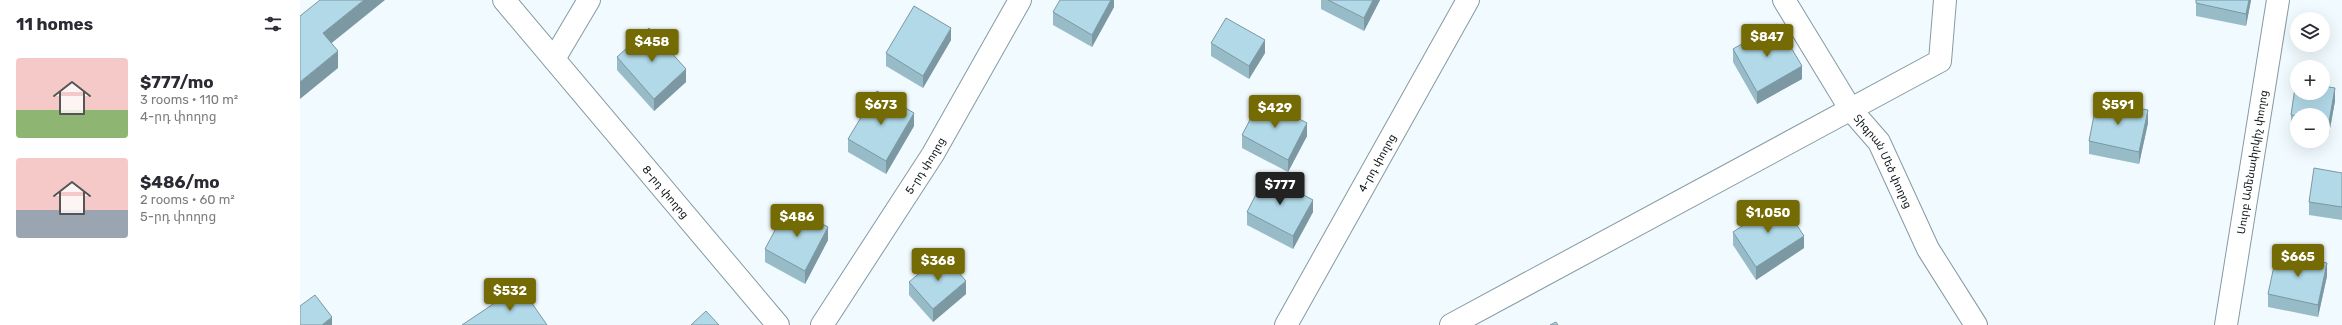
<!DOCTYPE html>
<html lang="en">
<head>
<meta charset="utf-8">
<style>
	body { margin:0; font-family:Rubik,"Noto Sans Armenian",sans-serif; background:#f2f2f3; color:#2b2b33; height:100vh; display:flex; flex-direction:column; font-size:15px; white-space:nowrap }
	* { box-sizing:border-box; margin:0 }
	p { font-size:13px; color:#7c7c81 }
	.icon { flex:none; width:22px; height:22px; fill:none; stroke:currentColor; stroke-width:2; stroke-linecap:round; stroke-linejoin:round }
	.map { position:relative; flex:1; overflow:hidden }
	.sheet { display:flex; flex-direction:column; background:#fff; width:300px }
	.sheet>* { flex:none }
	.controls { position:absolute; left:1990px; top:12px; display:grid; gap:8px }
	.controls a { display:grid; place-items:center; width:40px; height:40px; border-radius:50%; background:#fff; box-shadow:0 4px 16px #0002; font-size:20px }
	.price { position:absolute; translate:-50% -34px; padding:0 9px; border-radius:4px; background:#756b04; color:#fff; font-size:13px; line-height:26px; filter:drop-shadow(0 1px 2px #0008) }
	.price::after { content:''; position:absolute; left:50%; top:24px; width:12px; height:9px; margin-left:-6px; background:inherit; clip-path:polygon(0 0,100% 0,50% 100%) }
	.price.current { background:#222; color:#fff }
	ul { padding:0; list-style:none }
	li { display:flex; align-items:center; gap:12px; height:100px; padding:0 16px }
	li span { display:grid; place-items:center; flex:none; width:112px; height:80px; border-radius:4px; color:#555 }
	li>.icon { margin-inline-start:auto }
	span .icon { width:48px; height:48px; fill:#fffc; stroke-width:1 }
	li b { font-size:17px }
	h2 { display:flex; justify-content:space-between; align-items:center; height:48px; padding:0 16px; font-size:17px }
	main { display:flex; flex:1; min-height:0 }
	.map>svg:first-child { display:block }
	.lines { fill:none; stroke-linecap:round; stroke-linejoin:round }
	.minor-casing { stroke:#859aa3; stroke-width:24 }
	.minor { stroke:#fff; stroke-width:22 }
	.wall { fill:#98bbc8 }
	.shaded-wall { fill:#7c98a2 }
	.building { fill:#b1d9e8; stroke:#7c98a2 }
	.labels { text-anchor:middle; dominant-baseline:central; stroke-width:4; stroke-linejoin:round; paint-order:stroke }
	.street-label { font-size:11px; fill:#0d1518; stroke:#f1fafe }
</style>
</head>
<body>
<main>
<section class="sheet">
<h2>11 homes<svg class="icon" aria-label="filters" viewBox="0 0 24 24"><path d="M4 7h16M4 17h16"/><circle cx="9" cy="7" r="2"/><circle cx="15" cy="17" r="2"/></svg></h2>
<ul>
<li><span style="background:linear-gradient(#f6c9c9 65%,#8fb573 0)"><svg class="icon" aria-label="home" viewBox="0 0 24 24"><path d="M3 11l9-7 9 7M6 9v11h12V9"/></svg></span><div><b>$777/mo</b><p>3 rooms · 110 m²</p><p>4-րդ փողոց</p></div></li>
<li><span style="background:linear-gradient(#f6c9c9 65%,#9aa5b1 0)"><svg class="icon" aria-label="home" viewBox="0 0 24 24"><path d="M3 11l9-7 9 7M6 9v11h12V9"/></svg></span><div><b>$486/mo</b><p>2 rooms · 60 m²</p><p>5-րդ փողոց</p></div></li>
</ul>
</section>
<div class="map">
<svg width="2042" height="325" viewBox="0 0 2042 325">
	<rect width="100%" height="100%" fill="#f1fafe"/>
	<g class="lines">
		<g class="minor-casing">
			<g id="minor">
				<path id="s1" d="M204,0L478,325"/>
				<path id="s2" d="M1484,0L1551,110L1579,142L1628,249L1676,325"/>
				<path d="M254,59L289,0"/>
				<path id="s3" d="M522,325L633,154L720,0"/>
				<path id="s4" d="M986,325L1168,0"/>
				<path d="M1151,325L1640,61L1645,0"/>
				<path id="s5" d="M1926,325L1978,0"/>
			</g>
		</g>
		<use href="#minor" class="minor"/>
	</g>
	<g class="wall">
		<path d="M814,0V7L792,47L753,25V12Z"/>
		<path d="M1021,0H1080L1064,31L1021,9Z"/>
		<path d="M1951,0L1946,26L1896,16V3Z"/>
		<path d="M651,40L623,88L586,66V53Z"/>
		<path d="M911,43L965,53L949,79L911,56Z"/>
		<path d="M1433,49L1502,79L1457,104L1433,62Z"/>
		<path d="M317,57L386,82L354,111L317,70Z"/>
		<path d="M2035,101L2029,134L2023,133V115H1997V129L1991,128V115Z"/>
		<path d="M1848,123L1839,164L1789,154V141Z"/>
		<path d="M614,126L586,174L548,152V139Z"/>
		<path d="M942,135L1007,136L988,172L942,148Z"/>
		<path d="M2042,173V220L2009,215V202Z"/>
		<path d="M947,212H1013L993,249L947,225Z"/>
		<path d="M1433,232L1504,248L1456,280L1433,245Z"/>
		<path d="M528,240L505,284L465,262V249Z"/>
		<path d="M2027,276L2018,317L1968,307V294Z"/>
		<path d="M609,282L666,294L633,322L609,295Z"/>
	</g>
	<g class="shaded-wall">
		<path d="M64,0H85L23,50V33Z"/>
		<path d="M811,0H814V7L792,47V35Z"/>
		<path d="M1073,0H1080L1064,31V18Z"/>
		<path d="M1949,0H1951L1946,26V14Z"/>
		<path d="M651,28V40L623,88V76Z"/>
		<path d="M965,40V53L949,79V66Z"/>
		<path d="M38,51V68L0,99V82Z"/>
		<path d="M1502,66V79L1457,104V92Z"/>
		<path d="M386,69V82L354,111V99Z"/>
		<path d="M2035,88V101L2029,134V122Z"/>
		<path d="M1848,110V123L1839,164V152Z"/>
		<path d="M614,113V126L586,174V161Z"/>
		<path d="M1007,123V136L988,172V160Z"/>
		<path d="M1013,200V212L993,249V236Z"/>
		<path d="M528,227V240L505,284V271Z"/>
		<path d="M1504,236V248L1456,280V267Z"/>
		<path d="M2027,263V276L2018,317V305Z"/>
		<path d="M666,281V294L633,322V309Z"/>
		<path d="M32,317V325H22Z"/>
	</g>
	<g class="building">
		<path d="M20,0H64L23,33L38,51L0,82V16Z"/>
		<path d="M760,0H811L792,35L753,12Z"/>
		<path d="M1028,0H1073L1064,18Z"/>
		<path d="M1896,0H1949L1946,14L1896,3Z"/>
		<path d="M614,6L651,28L623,76L586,53Z"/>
		<path d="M926,18L965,40L949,66L911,43Z"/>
		<path d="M1477,24L1502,66L1457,92L1433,49Z"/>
		<path d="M349,28L386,69L354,99L317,57Z"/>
		<path d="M1996,81H1997V93H2023V86L2035,88L2029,122L2023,121V115H1997V116L1991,115Z"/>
		<path d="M577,91L614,113L586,161L548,139Z"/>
		<path d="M961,99L1007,123L988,160L942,135Z"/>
		<path d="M1797,100L1848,110L1839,152L1789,141Z"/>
		<path d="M2014,168L2042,173V207L2009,202Z"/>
		<path d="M966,175L1013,200L993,236L947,212Z"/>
		<path d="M1481,201L1504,236L1456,267L1433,232Z"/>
		<path d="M488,206L528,227L505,271L465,249Z"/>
		<path d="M1977,252L2027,263L2018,305L1968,294Z"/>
		<path d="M642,254L666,281L633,309L609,282Z"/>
		<path d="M220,286L247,325H162Z"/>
		<path d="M15,295L32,317L22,325H0V306Z"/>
		<path d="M406,311L419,325H391Z"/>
		<path d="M1256,322L1258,325H1250Z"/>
	</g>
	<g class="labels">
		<g class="street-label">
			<text stroke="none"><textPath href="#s2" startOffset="190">Տիգրան Մեծ փողոց</textPath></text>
			<text stroke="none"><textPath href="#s5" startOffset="165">Սուրբ Ամենափրկիչ փողոց</textPath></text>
			<text stroke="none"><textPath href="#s4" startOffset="186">4-րդ փողոց</textPath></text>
			<text stroke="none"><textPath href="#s3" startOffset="190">5-րդ փողոց</textPath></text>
			<text stroke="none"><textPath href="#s1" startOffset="251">8-րդ փողոց</textPath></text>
		</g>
	</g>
</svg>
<div class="controls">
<a><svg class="icon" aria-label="layers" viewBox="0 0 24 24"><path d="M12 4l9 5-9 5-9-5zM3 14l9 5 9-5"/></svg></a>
<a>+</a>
<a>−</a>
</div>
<b class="price" style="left:1467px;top:58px">$847</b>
<b class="price" style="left:352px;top:63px">$458</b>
<b class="price" style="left:581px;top:126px">$673</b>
<b class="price" style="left:1818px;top:126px">$591</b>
<b class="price" style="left:975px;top:129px">$429</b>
<b class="price current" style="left:980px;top:206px">$777</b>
<b class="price" style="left:1468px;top:234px">$1,050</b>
<b class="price" style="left:497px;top:238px">$486</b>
<b class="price" style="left:1998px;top:278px">$665</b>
<b class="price" style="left:638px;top:282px">$368</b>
<b class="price" style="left:210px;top:312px">$532</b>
</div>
</main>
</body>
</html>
